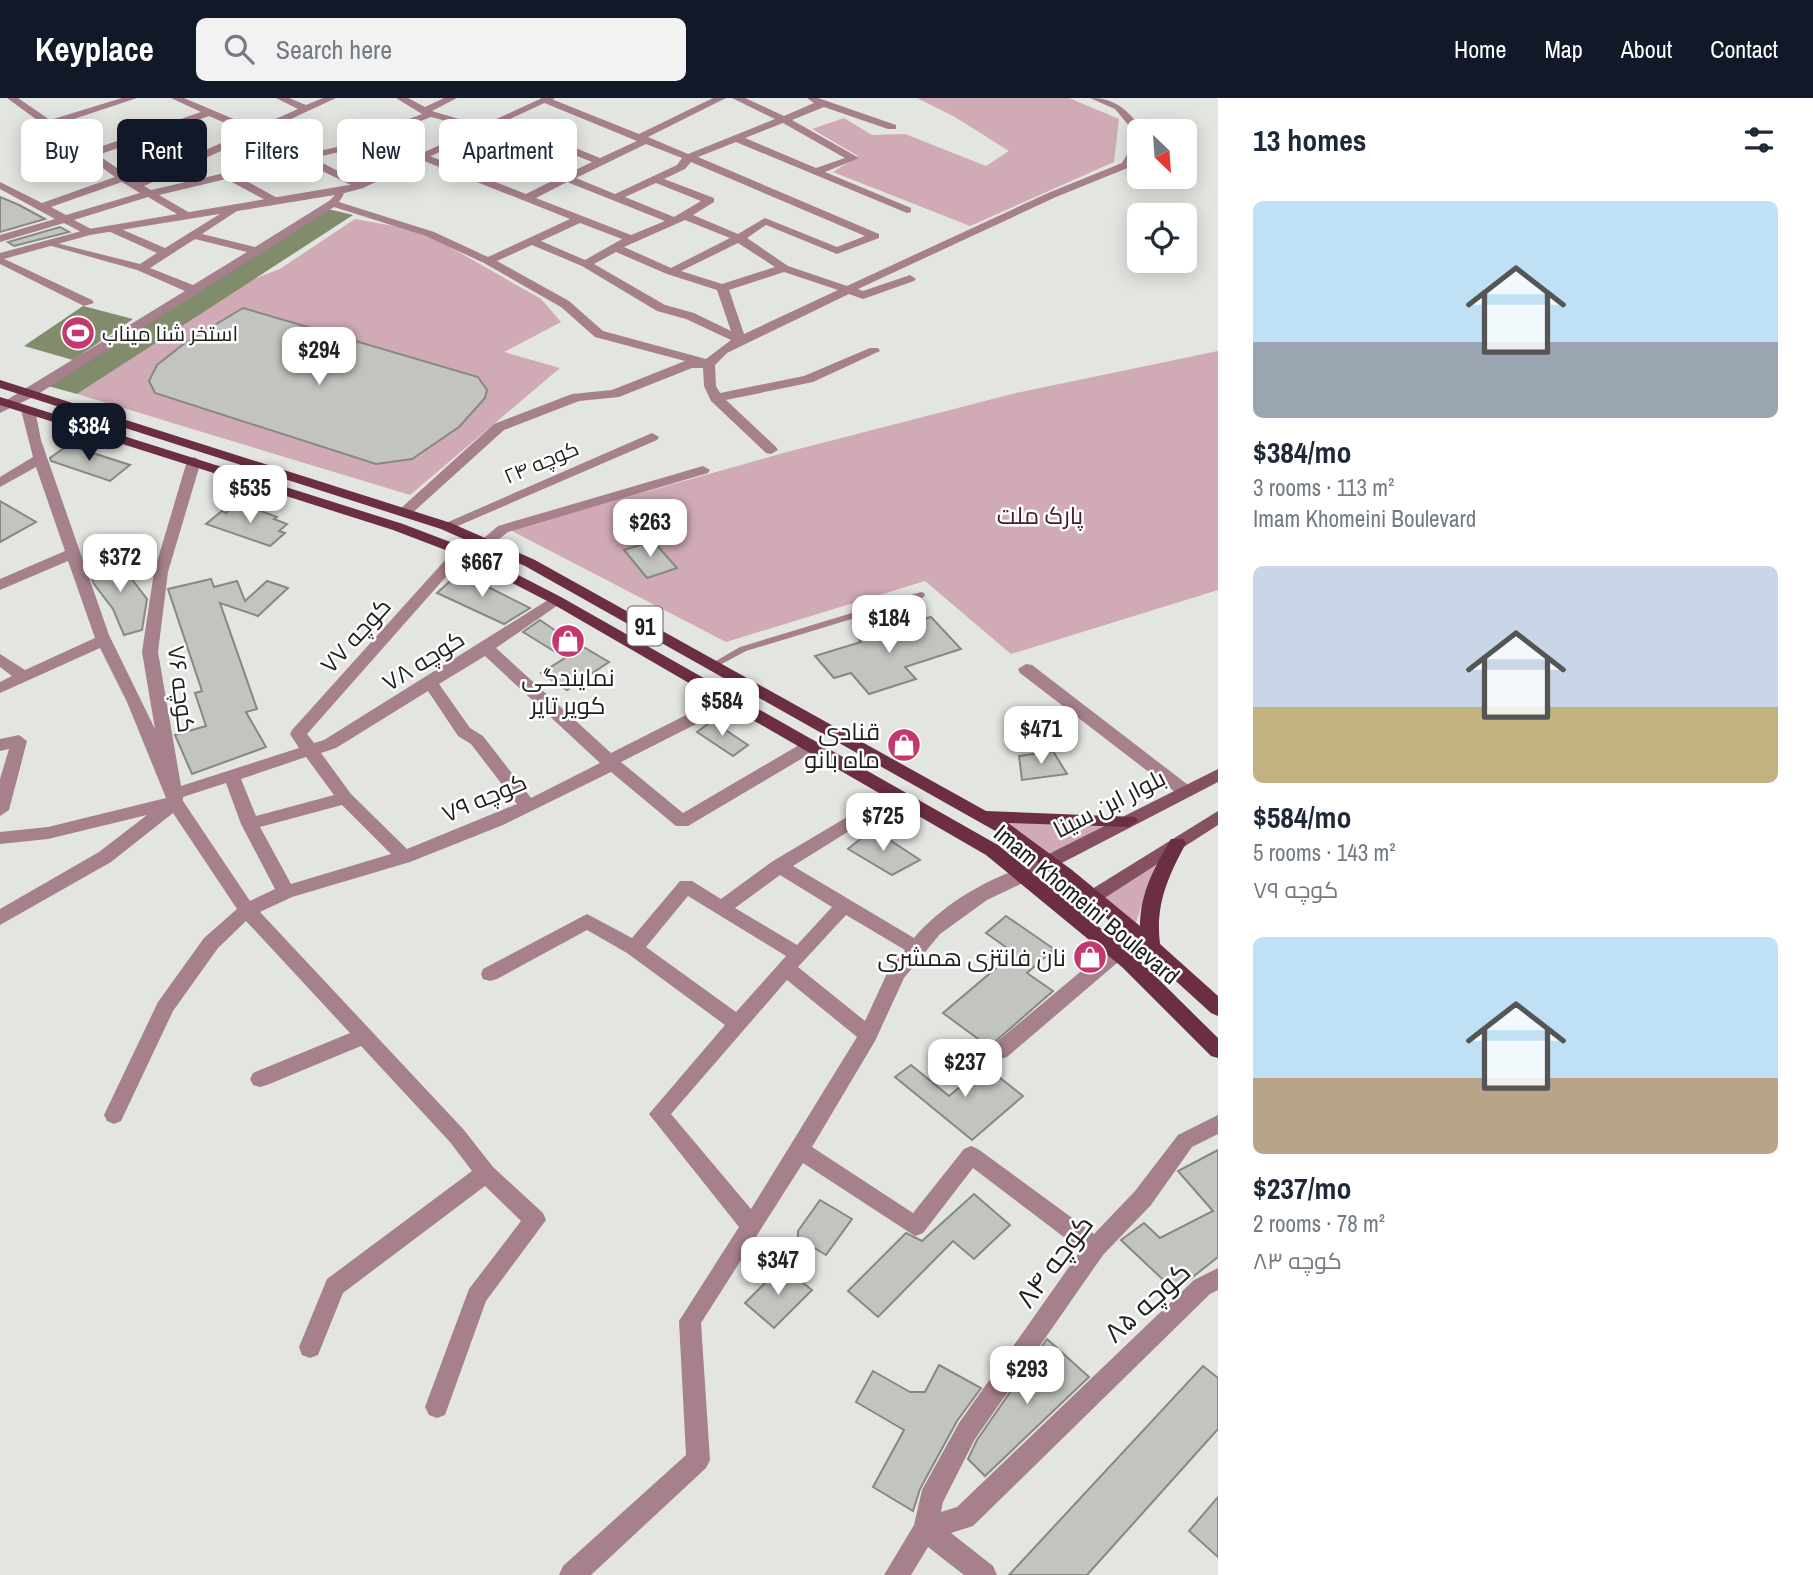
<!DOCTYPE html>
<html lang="en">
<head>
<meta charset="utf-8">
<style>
	body { margin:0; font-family:"Archivo Narrow",Cairo,sans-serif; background:#f2f2f3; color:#1f2937; height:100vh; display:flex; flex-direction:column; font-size:26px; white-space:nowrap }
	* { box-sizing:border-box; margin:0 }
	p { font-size:23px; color:#747a83 }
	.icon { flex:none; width:38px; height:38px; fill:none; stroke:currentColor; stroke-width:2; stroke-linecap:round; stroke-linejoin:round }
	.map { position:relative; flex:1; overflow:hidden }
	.sheet { display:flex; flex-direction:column; background:#fff; width:595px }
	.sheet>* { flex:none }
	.top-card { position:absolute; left:21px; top:21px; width:665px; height:63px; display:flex; gap:14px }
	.needle { width:46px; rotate:155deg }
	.buttons { position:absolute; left:1127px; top:21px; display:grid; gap:14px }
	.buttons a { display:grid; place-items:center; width:70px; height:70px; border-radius:10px; background:#fff; box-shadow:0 4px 18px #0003; font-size:35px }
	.price { position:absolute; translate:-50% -60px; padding:0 16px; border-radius:14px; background:#fff; color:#222; font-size:23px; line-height:46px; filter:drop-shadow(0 2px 4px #0008) }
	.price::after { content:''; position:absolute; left:50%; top:42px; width:21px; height:16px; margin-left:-10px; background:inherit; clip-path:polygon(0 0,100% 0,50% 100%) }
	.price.on { background:#111827; color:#fff }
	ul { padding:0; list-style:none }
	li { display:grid; align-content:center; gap:14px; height:371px; padding:0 35px }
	li span { display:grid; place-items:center; height:217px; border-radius:10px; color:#555 }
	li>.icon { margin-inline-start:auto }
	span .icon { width:126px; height:126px; fill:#fffc; stroke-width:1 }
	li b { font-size:30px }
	h2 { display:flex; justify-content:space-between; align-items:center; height:84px; padding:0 35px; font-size:30px }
	.pill { padding:0 24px; border-radius:10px; background:#fff; box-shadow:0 4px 18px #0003; font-size:24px; line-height:63px }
	.pill.on { background:#111827; color:#fff }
	header { display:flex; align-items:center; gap:42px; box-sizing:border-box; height:98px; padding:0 35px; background:#111827; color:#fff }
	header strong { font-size:33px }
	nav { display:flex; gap:38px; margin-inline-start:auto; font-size:24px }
	.search { width:490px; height:63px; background:#f2f2f3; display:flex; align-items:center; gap:18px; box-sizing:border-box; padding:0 24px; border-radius:10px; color:#747a83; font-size:26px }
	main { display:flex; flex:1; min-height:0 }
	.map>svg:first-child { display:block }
	.green { fill:#d0aab4 }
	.water { fill:#818c6c }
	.building { fill:#c2c4bf; stroke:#878884; stroke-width:2 }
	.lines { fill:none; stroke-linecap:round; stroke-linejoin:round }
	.service { fill:#a6808b; fill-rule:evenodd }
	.minor { fill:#a6808b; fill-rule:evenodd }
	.tertiary { fill:#a6808b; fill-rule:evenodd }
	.secondary { fill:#855161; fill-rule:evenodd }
	.primary { fill:#6c2e43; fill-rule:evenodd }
	.labels { text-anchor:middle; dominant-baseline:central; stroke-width:5; stroke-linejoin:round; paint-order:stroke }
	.far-poi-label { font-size:21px; fill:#1f1f1e; stroke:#fff; text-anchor:start }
	.far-street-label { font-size:21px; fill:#1f1f1e; stroke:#fff }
	.shield { fill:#fff; stroke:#626262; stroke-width:2 }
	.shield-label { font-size:23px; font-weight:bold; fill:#1f1f1e }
	.park-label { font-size:24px; fill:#49182a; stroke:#fff }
	.street-label { font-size:24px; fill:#1f1f1e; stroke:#fff }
	.poi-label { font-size:24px; fill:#1f1f1e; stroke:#fff; text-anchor:end }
	.near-street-label { font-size:28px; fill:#1f1f1e; stroke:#fff }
</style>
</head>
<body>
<header>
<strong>Keyplace</strong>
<div class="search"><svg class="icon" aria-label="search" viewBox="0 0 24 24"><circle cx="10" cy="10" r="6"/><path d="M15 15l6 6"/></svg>Search here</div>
<nav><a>Home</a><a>Map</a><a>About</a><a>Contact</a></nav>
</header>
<main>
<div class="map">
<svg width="1218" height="1477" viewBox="0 0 1218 1477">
	<rect width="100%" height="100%" fill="#e3e5e0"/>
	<g class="green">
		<path d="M917,0H1069L1119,21L1114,64L970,128L833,74L858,58L812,31L844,20L872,37L905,36L986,68L1009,53L955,19Z"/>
		<path d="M355,121L422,133L541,201L561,224L504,254L560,270L410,397L77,296L251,182L280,171Z"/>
		<path d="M1218,253V492L1011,556L925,483L726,544L510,432L787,354L1016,295Z"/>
		<path d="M1000,724L1109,728L1050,758Z"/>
		<path d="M1156,766L1135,827L1101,800Z"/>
	</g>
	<g class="water">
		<path d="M328,111L353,117L77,296L48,288Z"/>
		<path d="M83,208L133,221L73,262L24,248Z"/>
	</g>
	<g class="building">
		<path d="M0,99L19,107L45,121L0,134Z"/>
		<path d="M60,129L69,134L14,148L8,144Z"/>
		<path d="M243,210L478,279L487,292L485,300L459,329L412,361L376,366L155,295L149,283L157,267L185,245Z"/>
		<path d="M68,347L130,367L110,383L51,363L50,360Z"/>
		<path d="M0,403L36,424L0,444Z"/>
		<path d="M234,408L247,412L250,409L277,419L274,421L287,426L279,433L285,435L270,448L206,426L222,413L226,415Z"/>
		<path d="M653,443L677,470L647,480L624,452Z"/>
		<path d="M114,458L147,501L142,532L124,537L113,511L94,486L87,467Z"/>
		<path d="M459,475L492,491L530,510L504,526L437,495Z"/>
		<path d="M211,481L214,489L237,483L245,503L267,483L288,490L258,518L220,505L257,611L246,614L266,649L192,676L175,637L206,628L195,595L202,593L168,491Z"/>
		<path d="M931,519L961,551L905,569L916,581L869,596L851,575L834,580L815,558L861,544L858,540Z"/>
		<path d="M540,522L553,531L609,564L567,592L541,575L565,560L523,534Z"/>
		<path d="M712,623L748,647L733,658L697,634Z"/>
		<path d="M1053,653L1067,676L1022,682L1019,658Z"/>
		<path d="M873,731L920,762L892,777L848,751Z"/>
		<path d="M1006,818L1054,851L1027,875L1053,893L989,949L943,915L1014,855L986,835Z"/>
		<path d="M911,967L949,998L985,968L1023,998L972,1042L895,979Z"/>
		<path d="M1218,1052V1159L1175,1193L1121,1142L1144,1125L1160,1140L1213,1113L1178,1073Z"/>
		<path d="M974,1096L1010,1127L974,1161L953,1143L878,1219L848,1193L906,1135L922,1143Z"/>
		<path d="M820,1102L852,1121L826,1157L798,1140V1133Z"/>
		<path d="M782,1168L812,1192L774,1230L745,1205Z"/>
		<path d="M1047,1241L1089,1279L985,1378L968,1361L977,1342Z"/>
		<path d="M939,1267L981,1290L957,1323L920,1391L913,1413L873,1389L904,1332L856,1304L873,1273L910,1294H925Z"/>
		<path d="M1203,1268L1218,1280V1331L1087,1477H1009Z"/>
		<path d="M1218,1399V1459L1189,1433Z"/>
	</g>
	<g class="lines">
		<path class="service" d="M921,494L924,495L925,497L924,499L746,553L716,569L713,570L709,567L740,549Z"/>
		<g class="minor">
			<path d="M7,0H18L50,22L122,0H137L56,27L91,52L201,14L171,0H184L255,30L298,11L276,0H289L306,7L323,0H336L263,34L305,56L337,49L422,16L396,0H408L425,9L444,0H457L432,13L489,30L484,33L431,19L344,53L313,60L363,86L364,88L359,91L302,63L237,78L281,102V106H273L226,81L159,97L190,115V119H182L148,99L74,122L93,132V136H85L64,125L0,144V137L55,121L0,91V84L42,105L115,79ZM209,18L246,34L136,83L98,57ZM254,38L294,59L151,92L144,88ZM122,84L140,95L66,117L51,109Z"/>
			<path d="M541,0H549L639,36L713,0H726L648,39L688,56L775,21L732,0H745L784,18L814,5L807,0H818L896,27V31H888L824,9L792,22L859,60L825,74L911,110V114L907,115L736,44L698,59L879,136V140L837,156L766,127L747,140L788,168L847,188L1048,95L1122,65L1135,43L1139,42V53L1130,69L1056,99L858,191L863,193L910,177L916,181L914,183L863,201L849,196L727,255L715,267L716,288L720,295L804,278L870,250H878L880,253L813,284L726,302L776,349L778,352L771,356L766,355L711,303L704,288L703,270H692L619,299L579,303L504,332L410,417H400V411L494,326L572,296L612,292L685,263L595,239L561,209L484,165L426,138L334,109L35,298L0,315V306L185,193L137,172L48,147V143L140,166L157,155L106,132V128H114L165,150L236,106L241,109L240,111L202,136L255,149L329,103L339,93L344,96L339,104L434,134L488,159L570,121L419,61V57H427L526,96L558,80L466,38V34H474L567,76L592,64L496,25V21H504L600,60L637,43L542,4ZM783,25L845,60L816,70L745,40ZM646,46L682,60L677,67L615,96L576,80ZM691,64L865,138L837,149L765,120L738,136L693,117L714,104V100L664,81L685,71ZM567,84L665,123L631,137L536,100ZM656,85L701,103L674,119L625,99ZM685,122L730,140L671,170L624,149ZM580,125L622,141L585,162L541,143ZM195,141L247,154L193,187L150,170ZM738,145L775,169L722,186L681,173ZM532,147L582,168L657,213L686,221L731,242L706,261L603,233L569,203L497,163ZM616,154L667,176L717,192L731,233L694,215L665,207L594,166ZM784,174L838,192L744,236L729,192Z"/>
			<path d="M1090,0C1117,0 1128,13 1144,33L1135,35L1115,11Z"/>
			<path d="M0,159L92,202L94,205L84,208L0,166Z"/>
			<path d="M28,308L35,312L41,342L109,537L155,631L142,554L154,474L187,363L194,359L201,363L168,474L158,554L181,688L299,650L290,636L292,632L456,450H466L468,453L466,456L307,636L314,645L324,642L556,497L564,502L561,505L496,550L611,655L696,612L719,594H731L733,598L708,620L621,664L683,715L806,643L812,641L820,647L818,651L688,728H676L611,674L503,727L410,764L292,799L260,814L464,1032L493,1069L543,1115L546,1122L486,1203L445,1317L437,1320L429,1317L425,1309L469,1191L521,1123L485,1088L343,1195L318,1257L310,1260L302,1257L299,1249L327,1181L472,1073L450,1044L361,948L267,987L260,989L253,987L250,981L253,975L350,935L246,823L218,850L173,913L121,1023L114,1026L107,1023L104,1017L158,904L204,840L237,811L173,715L111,764L0,827V811L99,754L147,717L48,741L0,746V734L48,729L166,700L127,604L100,550L0,595V584L12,578L0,569V556L25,572L95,540L68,463L0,492V481L65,453L36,369L0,389V379L33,359L21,312ZM485,558L600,665L531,700L483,638L470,630L439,586ZM428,593L458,638L471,646L517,706L407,751L351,696L321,655L336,650ZM306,659L334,697L256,718L241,681ZM226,685L241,726L275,791L250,803L183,703V699ZM342,707L391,756L291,786L260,729Z"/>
			<path d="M652,335L659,339L657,342L451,431L446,432L439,428Z"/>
			<path d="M703,368L710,372L708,375L508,434L490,448H480L478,445L498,428Z"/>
			<path d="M1026,566L1032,567L1192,690L1195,694L1192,698H1180L1020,575L1018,571Z"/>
			<path d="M19,637L27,643L9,712L0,718V681L9,651L0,653V641Z"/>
			<path d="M896,690L905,696L902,700L793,768L914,840C940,809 984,782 1023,770L1029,772L1032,777L1029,782L987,802L940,836L904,880L875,943L812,1049L913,1115L964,1051L971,1048L978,1051L1094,1136L1135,1093L1178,1037L1218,1017V1036L1192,1049L1151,1107L1103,1157L975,1341L943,1404L941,1414L957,1409L1194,1182L1218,1170V1192L1210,1196L973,1428L951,1435L993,1468L997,1477H964L928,1449L911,1477H884L914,1427L922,1392L959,1325L1081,1152L973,1070L923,1135L915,1138L803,1065L701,1225L710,1362L706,1370L591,1477H559L563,1468L686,1357L679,1223L739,1129L649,1016L725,927L627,855L587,832L497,881L490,883L483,881L481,876L483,871L587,816L632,840L680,783H692L721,801L773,763ZM780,777L832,809L797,847L735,810ZM688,798L786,858L736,914L646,849ZM846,817L905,852L889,871L865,923L798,869ZM787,882L857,939L751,1111L671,1016Z"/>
			<path d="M1117,847L1124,849L1126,854L1124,859L1007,959L1000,961L993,959L990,953L993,947L1110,849Z"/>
		</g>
		<path class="tertiary" d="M542,0H555L363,90L341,96L90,137L0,162V155L89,131L355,86Z"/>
		<g class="secondary">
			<path d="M1218,671V684L1029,782H1017L1014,777L1017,772Z"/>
			<path d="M1218,713V727L1075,819H1063L1060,814L1063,809Z"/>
		</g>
		<g class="primary">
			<path d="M0,282L451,425L535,462L986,713L1135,719L1138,723L1129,729L1008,725L1072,772L1140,828C1140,795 1155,768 1171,741H1183L1186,745C1168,779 1155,807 1160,846L1218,898V918L1211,915L1111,824L1006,739L525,468L441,431L0,290Z"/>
			<path d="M0,299L403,426L466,450L561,499L998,747L1136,859L1218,940V960L1211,958L1122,869L986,757L551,505L456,456L393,432L0,307Z"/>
		</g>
	</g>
	<defs>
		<g id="stadium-disc" transform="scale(1.75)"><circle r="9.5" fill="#c33870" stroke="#fff"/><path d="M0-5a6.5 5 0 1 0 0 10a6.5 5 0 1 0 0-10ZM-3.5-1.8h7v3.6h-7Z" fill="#fff"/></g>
		<g id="shop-disc" transform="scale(1.75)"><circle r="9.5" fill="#c33870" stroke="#fff"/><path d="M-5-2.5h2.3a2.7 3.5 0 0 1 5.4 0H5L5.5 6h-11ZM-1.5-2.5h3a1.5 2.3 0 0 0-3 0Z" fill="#fff"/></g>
	</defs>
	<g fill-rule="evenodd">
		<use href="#stadium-disc" x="78" y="235"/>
		<use href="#shop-disc" x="568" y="543"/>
		<use href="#shop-disc" x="904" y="647"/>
		<use href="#shop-disc" x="1090" y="859"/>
	</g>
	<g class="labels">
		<g class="far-poi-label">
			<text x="102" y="235">استخر شنا میناب</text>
		</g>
		<g class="far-street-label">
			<text transform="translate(541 364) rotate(-23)">کوچه ۲۴</text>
		</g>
		<rect class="shield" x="627.5" y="508.5" width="35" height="39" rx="5"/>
		<g class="shield-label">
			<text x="645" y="528">91</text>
		</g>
		<g class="park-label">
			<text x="1040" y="417">پارک ملت</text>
		</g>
		<g class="street-label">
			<text transform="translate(355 537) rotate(-48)">کوچه ۷۷</text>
			<text transform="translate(423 562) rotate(-32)">کوچه ۷۸</text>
			<text transform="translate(182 591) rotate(83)">کوچه ۷۶</text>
			<text transform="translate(484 699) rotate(-23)">کوچه ۷۹</text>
			<text transform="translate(1109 705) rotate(-27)">بلوار ابن سینا</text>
			<text transform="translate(1087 806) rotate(40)">Imam Khomeini Boulevard</text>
		</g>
		<g class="poi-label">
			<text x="568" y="579" text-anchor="middle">نمایندگی<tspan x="568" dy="28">کویر تایر</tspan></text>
			<text x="880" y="633">قنادی<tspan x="880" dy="28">ماه بانو</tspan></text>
			<text x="1066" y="859">نان فانتزی همشری</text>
		</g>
		<g class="near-street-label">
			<text transform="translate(1054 1163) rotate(-53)">کوچه ۸۴</text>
			<text transform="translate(1147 1204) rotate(-42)">کوچه ۸۵</text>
		</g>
	</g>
</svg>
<div class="buttons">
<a><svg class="needle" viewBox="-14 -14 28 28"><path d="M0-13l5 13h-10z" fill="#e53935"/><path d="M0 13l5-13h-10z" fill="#747a83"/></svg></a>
<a><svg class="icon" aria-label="locate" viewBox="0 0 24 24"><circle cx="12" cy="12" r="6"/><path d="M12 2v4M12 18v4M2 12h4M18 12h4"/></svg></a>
</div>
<b class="price" style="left:319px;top:289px">$294</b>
<b class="price on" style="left:89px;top:365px">$384</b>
<b class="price" style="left:250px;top:427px">$535</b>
<b class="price" style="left:650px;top:461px">$263</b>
<b class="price" style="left:120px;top:496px">$372</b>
<b class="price" style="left:482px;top:501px">$667</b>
<b class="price" style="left:889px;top:557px">$184</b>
<b class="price" style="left:722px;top:640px">$584</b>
<b class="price" style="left:1041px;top:668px">$471</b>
<b class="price" style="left:883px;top:755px">$725</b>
<b class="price" style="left:965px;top:1001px">$237</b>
<b class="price" style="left:778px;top:1199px">$347</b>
<b class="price" style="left:1027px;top:1308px">$293</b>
<div class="top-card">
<a class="pill">Buy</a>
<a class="pill on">Rent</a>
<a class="pill">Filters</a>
<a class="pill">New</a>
<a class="pill">Apartment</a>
</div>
</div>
<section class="sheet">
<h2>13 homes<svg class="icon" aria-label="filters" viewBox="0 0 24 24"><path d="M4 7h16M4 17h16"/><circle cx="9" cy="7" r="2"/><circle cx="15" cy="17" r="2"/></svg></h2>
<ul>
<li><span style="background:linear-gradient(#bfe0f5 65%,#9aa5b1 0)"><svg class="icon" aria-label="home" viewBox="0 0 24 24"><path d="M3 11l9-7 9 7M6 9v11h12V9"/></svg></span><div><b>$384/mo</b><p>3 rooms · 113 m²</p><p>Imam Khomeini Boulevard</p></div></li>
<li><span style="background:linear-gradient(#c9d6e8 65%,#c2b280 0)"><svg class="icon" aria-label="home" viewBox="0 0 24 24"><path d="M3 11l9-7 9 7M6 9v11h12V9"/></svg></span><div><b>$584/mo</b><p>5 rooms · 143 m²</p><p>کوچه ۷۹</p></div></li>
<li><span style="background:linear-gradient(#bfe0f5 65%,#b9a48a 0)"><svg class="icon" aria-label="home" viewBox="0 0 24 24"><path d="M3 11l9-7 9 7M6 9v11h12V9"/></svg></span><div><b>$237/mo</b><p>2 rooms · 78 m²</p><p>کوچه ۸۳</p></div></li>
</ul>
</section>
</main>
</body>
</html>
